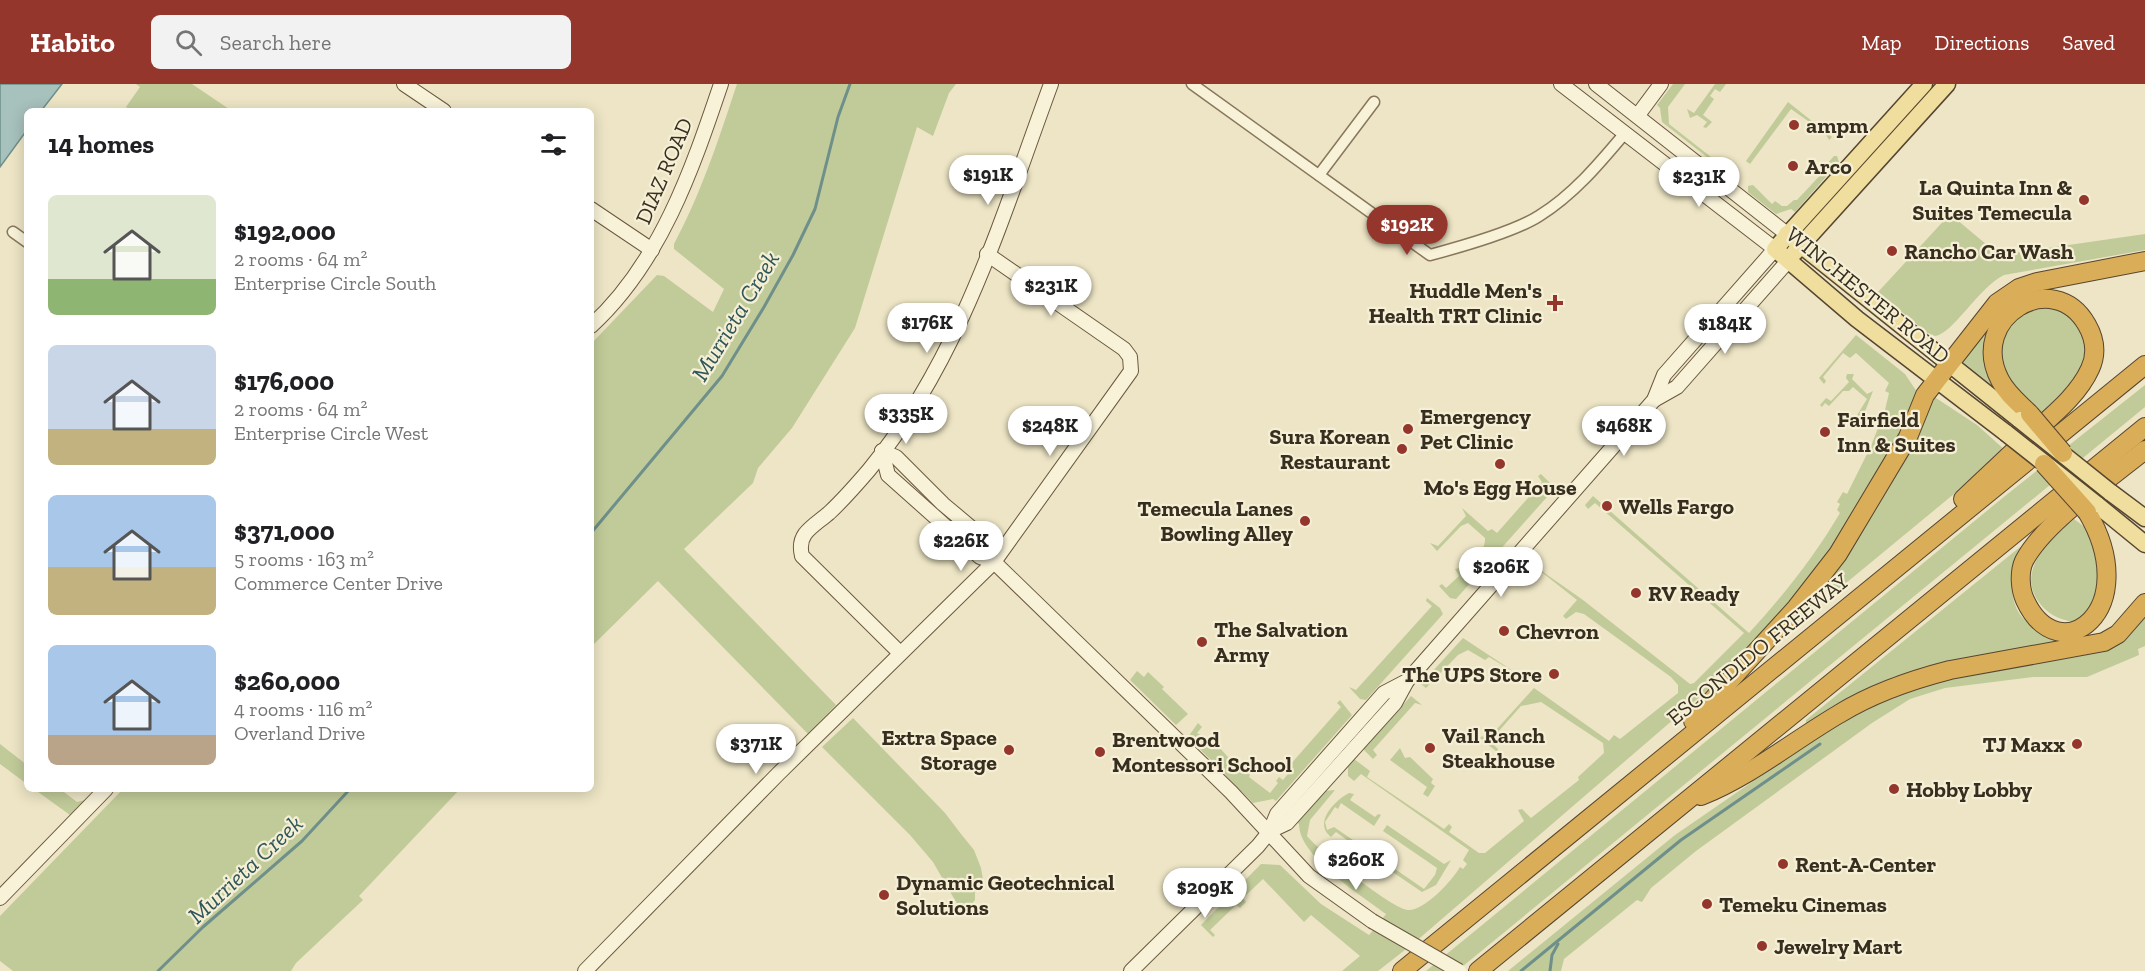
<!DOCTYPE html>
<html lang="en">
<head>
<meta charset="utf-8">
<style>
	body { margin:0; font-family:"Zilla Slab",serif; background:#f2f2f2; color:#202124; height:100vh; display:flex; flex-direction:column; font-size:22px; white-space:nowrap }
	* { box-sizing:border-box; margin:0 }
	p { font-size:20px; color:#757577 }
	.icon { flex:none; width:33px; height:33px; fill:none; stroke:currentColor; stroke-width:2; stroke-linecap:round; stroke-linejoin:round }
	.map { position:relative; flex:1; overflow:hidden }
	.sheet { position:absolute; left:24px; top:24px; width:570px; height:684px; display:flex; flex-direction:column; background:#fff; border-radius:9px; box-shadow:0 3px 15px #0003 }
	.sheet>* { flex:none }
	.price { position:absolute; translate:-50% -51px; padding:0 14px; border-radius:21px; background:#fff; color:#222; font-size:20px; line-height:39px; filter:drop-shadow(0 2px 3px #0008) }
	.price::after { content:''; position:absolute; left:50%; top:36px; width:18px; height:14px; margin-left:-9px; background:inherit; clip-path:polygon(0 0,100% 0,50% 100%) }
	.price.current { background:#95362d; color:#fff }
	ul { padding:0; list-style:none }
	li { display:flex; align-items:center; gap:18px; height:150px; padding:0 24px }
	li span { display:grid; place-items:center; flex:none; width:168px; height:120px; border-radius:9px; color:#555 }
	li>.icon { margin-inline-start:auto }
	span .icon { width:72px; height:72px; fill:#fffc; stroke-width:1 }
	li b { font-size:26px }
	h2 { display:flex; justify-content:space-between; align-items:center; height:72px; padding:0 24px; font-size:26px }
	header { display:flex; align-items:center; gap:36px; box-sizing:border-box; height:84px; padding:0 30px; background:#95362d; color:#fff }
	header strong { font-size:28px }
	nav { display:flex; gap:33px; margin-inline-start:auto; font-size:21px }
	.search { width:420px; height:54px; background:#f2f2f2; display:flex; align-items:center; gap:15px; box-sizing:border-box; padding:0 21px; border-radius:9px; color:#757577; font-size:22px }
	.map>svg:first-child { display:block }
	.green { fill:#c1cb99 }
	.water { fill:#a7c1bc; stroke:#6e8f8a; stroke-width:1.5 }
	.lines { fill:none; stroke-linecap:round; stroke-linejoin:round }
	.stream { stroke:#6e8f8a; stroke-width:3 }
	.street-casing { stroke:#88775c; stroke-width:13 }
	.secondary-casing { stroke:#6a583f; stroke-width:16 }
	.primary-casing { stroke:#564530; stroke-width:19 }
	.highway-casing { stroke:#564530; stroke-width:20 }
	.street { stroke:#f8f2d9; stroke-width:10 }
	.secondary { stroke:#f8f2d9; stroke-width:14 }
	.primary { stroke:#efde9e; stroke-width:16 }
	.highway { stroke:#daad59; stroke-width:18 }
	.secondary-bridge-casing { stroke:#6a583f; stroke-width:16; stroke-linecap:butt }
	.primary-bridge-casing { stroke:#564530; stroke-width:19; stroke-linecap:butt }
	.highway-bridge-casing { stroke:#564530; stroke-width:20; stroke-linecap:butt }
	.secondary-bridge { stroke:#f8f2d9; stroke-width:14 }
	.primary-bridge { stroke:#efde9e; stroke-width:16 }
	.highway-bridge { stroke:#daad59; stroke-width:18 }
	.poi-dot { fill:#95362d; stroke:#f5efd5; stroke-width:2 }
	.labels { text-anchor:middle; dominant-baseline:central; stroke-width:4.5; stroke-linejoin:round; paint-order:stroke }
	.poi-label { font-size:22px; font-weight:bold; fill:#382e1f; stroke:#f5efd5; text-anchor:start }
	.street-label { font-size:22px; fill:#382e1f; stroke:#f5efd5 }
	.water-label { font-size:24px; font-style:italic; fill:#2f5658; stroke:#f5efd5 }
</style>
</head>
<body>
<header>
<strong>Habito</strong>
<div class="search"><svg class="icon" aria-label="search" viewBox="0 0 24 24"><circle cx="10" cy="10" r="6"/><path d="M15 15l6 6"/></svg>Search here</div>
<nav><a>Map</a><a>Directions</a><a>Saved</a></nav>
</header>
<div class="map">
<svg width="2145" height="887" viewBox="0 0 2145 887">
	<rect width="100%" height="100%" fill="#ede5c5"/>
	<g class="green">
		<path d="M136,0H192L232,27H132L126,23L140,3Z"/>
		<path d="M737,0H956L949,9L933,52L917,43L855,244L792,344L758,384L753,399L684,465L836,621L808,650L658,497L591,563V260L657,191L664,192L713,228L724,205L674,165V160C702,107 718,57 737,0Z"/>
		<path d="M1673,0H1685L1668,23L1669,40L1725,84L1730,79V88L1725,87L1662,38L1660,24L1657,21Z"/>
		<path d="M1715,0H1726L1720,8L1715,5L1710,12L1714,15L1703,31L1712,38L1706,44L1703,43L1707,38L1697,31L1690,34L1687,25L1694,29Z"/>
		<path d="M1788,18L1832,53L1829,56L1825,49L1791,25L1750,80L1746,77Z"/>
		<path d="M1834,72H1837L1839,78L1795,128L1791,125L1776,130L1748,108V102L1753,101L1772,120L1775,117L1782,122H1787L1794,116H1797L1826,85V81Z"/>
		<path d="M1950,130L1999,171L2145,150V166L2004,191C1978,204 1953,250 1935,252L1926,248L1878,208Z"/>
		<path d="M2059,223L2085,245L2087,281L2045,333C2024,313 1995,289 2000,257C2002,247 2016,234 2022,226Z"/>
		<path d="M1994,234L1998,306L1963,278Z"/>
		<path d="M1856,251L1905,290L1917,308C1876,424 1792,526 1703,610L1414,859L1379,839L1386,830C1361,811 1299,773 1299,740L1296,738L1324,707L1335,706L1310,736L1307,752C1317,765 1394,826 1408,826C1424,827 1452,797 1460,783L1463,785L1467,780L1463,776L1469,766L1361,690L1354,697L1348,692V681L1354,675L1370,687L1367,693L1444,745L1449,740L1452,743L1449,748L1479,769H1485L1524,737L1518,726L1522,725L1531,734L1579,696L1578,693L1604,669L1603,659L1541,618L1521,622L1490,657L1498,665L1497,668L1480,654L1482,652L1487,656L1534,604L1609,657L1614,651L1620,655L1678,609V601L1671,593L1584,530L1576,528L1566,535L1563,532L1577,516L1530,479L1537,471L1542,475L1536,483L1583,516L1690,600L1694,599L1744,549L1595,419L1588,425L1585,421L1593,412L1749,549C1783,512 1814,473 1840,429L1837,426L1840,420L1837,418L1843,408L1847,410L1871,362L1885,326L1889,309L1885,307L1889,299L1856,269L1850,274L1843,269L1823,293L1826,297L1824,300L1819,294Z"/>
		<path d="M1847,290H1854L1852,295L1867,310L1873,307L1862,335L1856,333L1867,315L1853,303L1849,307H1843L1829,322L1825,319L1822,323L1820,321L1826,314L1831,317L1849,298L1846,294Z"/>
		<path d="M2145,301V323L1457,887H1426L2005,412Z"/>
		<path d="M1930,313L1936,314L1977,341L2006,367L1840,504L1832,505L1827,497Z"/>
		<path d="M1541,390L1555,404L1456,515L1450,514L1439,502L1442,500L1446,504L1459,492L1455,485C1468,483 1486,469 1485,454L1468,439L1461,442L1437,467L1430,459L1438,462L1466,432L1462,424L1488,447L1492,445L1497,449L1542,398L1538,392Z"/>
		<path d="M2074,435L2094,450L2109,513L2073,538C2058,535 2047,530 2038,517C2016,484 2052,455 2074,435Z"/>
		<path d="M2020,463L2022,464C2011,490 2004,523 2032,542C2042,549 2057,552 2068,556L1944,579L1893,593L1806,640V636Z"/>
		<path d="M1427,514L1440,524L1443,530L1366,616L1360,615L1349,603L1356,606L1432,522L1426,517Z"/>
		<path d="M2145,534V562L2138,565L2139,571L2087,593H2033L1945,604L1910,615L1872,639L1696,767L1651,804L1642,818L1637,816L1564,875L1561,887H1508L1675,751L1832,643L1879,618L1938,597L2100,568L2123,557Z"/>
		<path d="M1463,554L1519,591L1489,573L1485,576L1468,566L1458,571L1426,604L1421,600Z"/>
		<path d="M1137,587L1144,593L1148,588L1164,603L1162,605L1188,630L1176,641L1130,596Z"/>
		<path d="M1411,612L1422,621L1415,619L1373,666L1377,671L1373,675L1363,665Z"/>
		<path d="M1340,616L1352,631L1276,717L1273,715L1253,719L1188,653L1198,639L1202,643L1197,649L1217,661L1239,685L1241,683L1249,690L1251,687L1249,693L1270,709L1278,699L1276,697L1279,693L1283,696L1292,685L1289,682L1341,623L1337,619Z"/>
		<path d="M853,634L945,729L961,750L974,766L981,784L984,801L975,806V816L963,830L933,778L910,751L822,663Z"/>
		<path d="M0,660L27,681V700L0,680Z"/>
		<path d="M1400,664L1405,674L1410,673L1433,695L1431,699L1435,702L1428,713L1423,710L1427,703L1390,676Z"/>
		<path d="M34,705H60L77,718L85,716L70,731Z"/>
		<path d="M123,705H460L359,812L363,816L296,879L291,887H13L0,877V832Z"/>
		<path d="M1349,709L1354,710L1350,716L1375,733L1378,730L1381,731L1374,742L1341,719L1338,725L1335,723L1325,738L1327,746L1334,743L1424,805L1435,791L1437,784L1383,747L1387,741L1444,780L1451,776L1436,801L1422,808L1363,768L1358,774L1354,771L1358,764L1336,748L1331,753C1313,739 1334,717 1349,709Z"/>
		<path d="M1261,780L1280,781L1321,820L1369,851L1376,843L1410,862L1378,887H1342L1360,872L1311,831L1304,838L1263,795L1243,814L1246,818L1240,824L1236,821L1210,846L1215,851L1213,853L1201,841Z"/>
	</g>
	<path class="water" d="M0,0H62L41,27H27V46L0,83Z"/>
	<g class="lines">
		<g class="stream">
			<path d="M591,449L722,292L764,223L793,171L815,125L838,33L850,0"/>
			<path d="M158,887L203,843L302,757L350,705"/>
			<path d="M1521,887L1681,756L1820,660"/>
			<path d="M1550,887L1552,871L1558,860"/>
		</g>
		<g class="street-casing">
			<g id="street">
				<path d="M1192,0L1430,171C1460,163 1514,148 1539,132C1573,111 1599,80 1625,49"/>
				<path d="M1319,91L1374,18"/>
				<path d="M13,148L27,158"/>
			</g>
		</g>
		<g class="secondary-casing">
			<g id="secondary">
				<path d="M404,0L444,27"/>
				<path d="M1596,0L1787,150"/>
				<path d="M1638,31L1661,0"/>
				<path d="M591,125L652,166"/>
				<path d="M591,242C660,179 692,86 721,0"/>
				<path d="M1654,316L1677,303L1788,177"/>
				<path d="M882,367L896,373L943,420L987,457L994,478L1231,708L1309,792L1372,837"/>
				<path d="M882,367L888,391L980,473L994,478"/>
				<path d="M900,569L802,472C800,464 800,457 805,450C811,442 821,436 829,429C843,416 857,400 869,386C961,274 1002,133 1051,0"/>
				<path d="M1270,747L1287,739L1395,619L1407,597L1654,316L1664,291L1775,165L1561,0"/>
				<path d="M0,814L106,705"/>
				<path d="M585,887L778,690L994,478L1131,287L1130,273L1124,265L987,170"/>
				<path d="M1131,887L1258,762L1270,747L1277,730L1384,609L1407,597"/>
			</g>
		</g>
		<g class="primary-casing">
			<g id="primary">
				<path d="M1924,0L1775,165L1857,235L2006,349"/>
				<path d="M1787,150L2020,336"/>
				<path d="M1794,169L1947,0"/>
				<path d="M2110,408L2145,434"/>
				<path d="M2096,420L2145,460"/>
			</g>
		</g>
		<g class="highway-casing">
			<g id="highway">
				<path d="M1963,415C1986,393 2010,371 2033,349C2054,330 2078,311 2090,285C2097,270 2095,255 2087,241C2054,182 1967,233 2000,296C2007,310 2019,319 2030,330"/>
				<path d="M2087,428C2145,526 2059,590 2025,516C2020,505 2019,488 2024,477C2045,437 2110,395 2145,366"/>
				<path d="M1693,637L1796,524L1838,470L1908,353L1925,311L1997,219L2019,204L2037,198L2145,177"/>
				<path d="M1701,712C1751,692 1793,657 1839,630C1873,609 1911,596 1950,586L2104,558L2118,550L2145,519"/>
				<path d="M1402,887L2145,281"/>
				<path d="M1478,887L2145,343"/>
			</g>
		</g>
		<use href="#street" class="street"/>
		<use href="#secondary" class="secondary"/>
		<use href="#primary" class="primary"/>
		<use href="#highway" class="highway"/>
		<g class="secondary-bridge-casing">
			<path id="secondary-bridge" d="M1372,837L1459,887"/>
		</g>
		<g class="primary-bridge-casing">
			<g id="primary-bridge">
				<path d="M2020,336L2110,408"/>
				<path d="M2006,349L2096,420"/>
			</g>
		</g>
		<g class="highway-bridge-casing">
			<g id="highway-bridge">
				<path d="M2030,330L2063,369"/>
				<path d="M2044,380L2087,428"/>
			</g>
		</g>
		<use href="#secondary-bridge" class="secondary-bridge"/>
		<use href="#primary-bridge" class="primary-bridge"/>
		<use href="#highway-bridge" class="highway-bridge"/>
	</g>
	<g class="poi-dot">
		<circle cx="1794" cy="41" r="6"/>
		<circle cx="1793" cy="82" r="6"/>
		<circle cx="2084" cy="116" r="6"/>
		<circle cx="1892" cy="167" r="6"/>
		<path d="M1552 210h6v6h6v6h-6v6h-6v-6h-6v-6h6z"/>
		<circle cx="1408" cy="345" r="6"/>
		<circle cx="1825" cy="348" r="6"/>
		<circle cx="1402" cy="365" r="6"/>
		<circle cx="1500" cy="380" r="6"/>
		<circle cx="1607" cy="422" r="6"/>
		<circle cx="1305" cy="437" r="6"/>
		<circle cx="1636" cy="509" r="6"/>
		<circle cx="1504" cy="547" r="6"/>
		<circle cx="1202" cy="558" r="6"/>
		<circle cx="1554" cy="590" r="6"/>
		<circle cx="2077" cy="660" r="6"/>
		<circle cx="1430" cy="664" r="6"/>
		<circle cx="1009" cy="666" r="6"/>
		<circle cx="1100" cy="668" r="6"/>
		<circle cx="1894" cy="705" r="6"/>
		<circle cx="1783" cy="780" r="6"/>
		<circle cx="884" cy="811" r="6"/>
		<circle cx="1707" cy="820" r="6"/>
		<circle cx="1762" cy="862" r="6"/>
	</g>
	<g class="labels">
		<g class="poi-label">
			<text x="1806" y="41">ampm</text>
			<text x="1805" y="82">Arco</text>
			<text x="2072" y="103" text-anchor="end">La Quinta Inn &amp;<tspan x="2072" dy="25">Suites Temecula</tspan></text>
			<text x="1904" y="167">Rancho Car Wash</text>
			<text x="1542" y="206" text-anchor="end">Huddle Men's<tspan x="1542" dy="25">Health TRT Clinic</tspan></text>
			<text x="1420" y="332">Emergency<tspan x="1420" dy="25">Pet Clinic</tspan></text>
			<text x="1837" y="335">Fairfield<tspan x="1837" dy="25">Inn &amp; Suites</tspan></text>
			<text x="1390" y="352" text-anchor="end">Sura Korean<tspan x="1390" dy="25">Restaurant</tspan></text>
			<text x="1500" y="403" text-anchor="middle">Mo's Egg House</text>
			<text x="1619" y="422">Wells Fargo</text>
			<text x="1293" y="424" text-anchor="end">Temecula Lanes<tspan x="1293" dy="25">Bowling Alley</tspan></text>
			<text x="1648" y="509">RV Ready</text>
			<text x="1214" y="545">The Salvation<tspan x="1214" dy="25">Army</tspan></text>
			<text x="1516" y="547">Chevron</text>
			<text x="1542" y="590" text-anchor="end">The UPS Store</text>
			<text x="1442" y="651">Vail Ranch<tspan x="1442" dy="25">Steakhouse</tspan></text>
			<text x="997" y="653" text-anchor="end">Extra Space<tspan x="997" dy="25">Storage</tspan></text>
			<text x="1112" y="655">Brentwood<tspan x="1112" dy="25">Montessori School</tspan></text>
			<text x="2065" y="660" text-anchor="end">TJ Maxx</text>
			<text x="1906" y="705">Hobby Lobby</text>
			<text x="1795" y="780">Rent-A-Center</text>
			<text x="896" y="798">Dynamic Geotechnical<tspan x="896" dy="25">Solutions</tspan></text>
			<text x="1719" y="820">Temeku Cinemas</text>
			<text x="1774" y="862">Jewelry Mart</text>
		</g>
		<g class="street-label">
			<text transform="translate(664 87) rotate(-67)">DIAZ ROAD</text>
			<text transform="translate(1868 211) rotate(39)">WINCHESTER ROAD</text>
			<text transform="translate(1758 565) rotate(-39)">ESCONDIDO FREEWAY</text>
		</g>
		<g class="water-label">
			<text transform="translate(735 232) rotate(-59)">Murrieta Creek</text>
			<text transform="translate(245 785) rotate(-43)">Murrieta Creek</text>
		</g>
	</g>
</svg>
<b class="price" style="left:988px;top:122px">$191K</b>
<b class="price" style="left:1699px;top:124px">$231K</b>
<b class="price current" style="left:1407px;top:172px">$192K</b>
<b class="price" style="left:1051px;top:233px">$231K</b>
<b class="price" style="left:927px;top:270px">$176K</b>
<b class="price" style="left:1725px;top:271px">$184K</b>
<b class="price" style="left:906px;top:361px">$335K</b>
<b class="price" style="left:1050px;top:373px">$248K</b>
<b class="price" style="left:1624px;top:373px">$468K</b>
<b class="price" style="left:961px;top:488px">$226K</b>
<b class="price" style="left:1501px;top:514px">$206K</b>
<b class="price" style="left:756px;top:691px">$371K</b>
<b class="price" style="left:1356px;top:807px">$260K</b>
<b class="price" style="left:1205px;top:835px">$209K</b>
<section class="sheet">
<h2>14 homes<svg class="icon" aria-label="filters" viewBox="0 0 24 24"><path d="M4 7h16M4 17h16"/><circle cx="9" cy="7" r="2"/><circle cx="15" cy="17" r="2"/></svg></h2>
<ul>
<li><span style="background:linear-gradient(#dfe7d0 70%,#8fb573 0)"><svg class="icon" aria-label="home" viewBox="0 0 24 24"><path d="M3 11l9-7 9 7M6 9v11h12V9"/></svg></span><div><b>$192,000</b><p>2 rooms · 64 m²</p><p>Enterprise Circle South</p></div></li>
<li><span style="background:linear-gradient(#c9d6e8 70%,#c2b280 0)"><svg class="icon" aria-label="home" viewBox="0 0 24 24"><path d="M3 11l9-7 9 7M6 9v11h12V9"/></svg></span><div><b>$176,000</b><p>2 rooms · 64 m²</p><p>Enterprise Circle West</p></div></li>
<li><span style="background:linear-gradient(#a9c7e8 60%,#c2b280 0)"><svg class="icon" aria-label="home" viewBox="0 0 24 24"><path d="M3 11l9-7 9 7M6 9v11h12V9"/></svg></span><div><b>$371,000</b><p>5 rooms · 163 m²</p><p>Commerce Center Drive</p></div></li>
<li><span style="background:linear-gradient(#a9c7e8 75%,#b9a48a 0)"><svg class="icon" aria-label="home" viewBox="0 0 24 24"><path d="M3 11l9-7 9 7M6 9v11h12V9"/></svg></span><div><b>$260,000</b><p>4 rooms · 116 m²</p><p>Overland Drive</p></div></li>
</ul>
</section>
</div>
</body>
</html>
